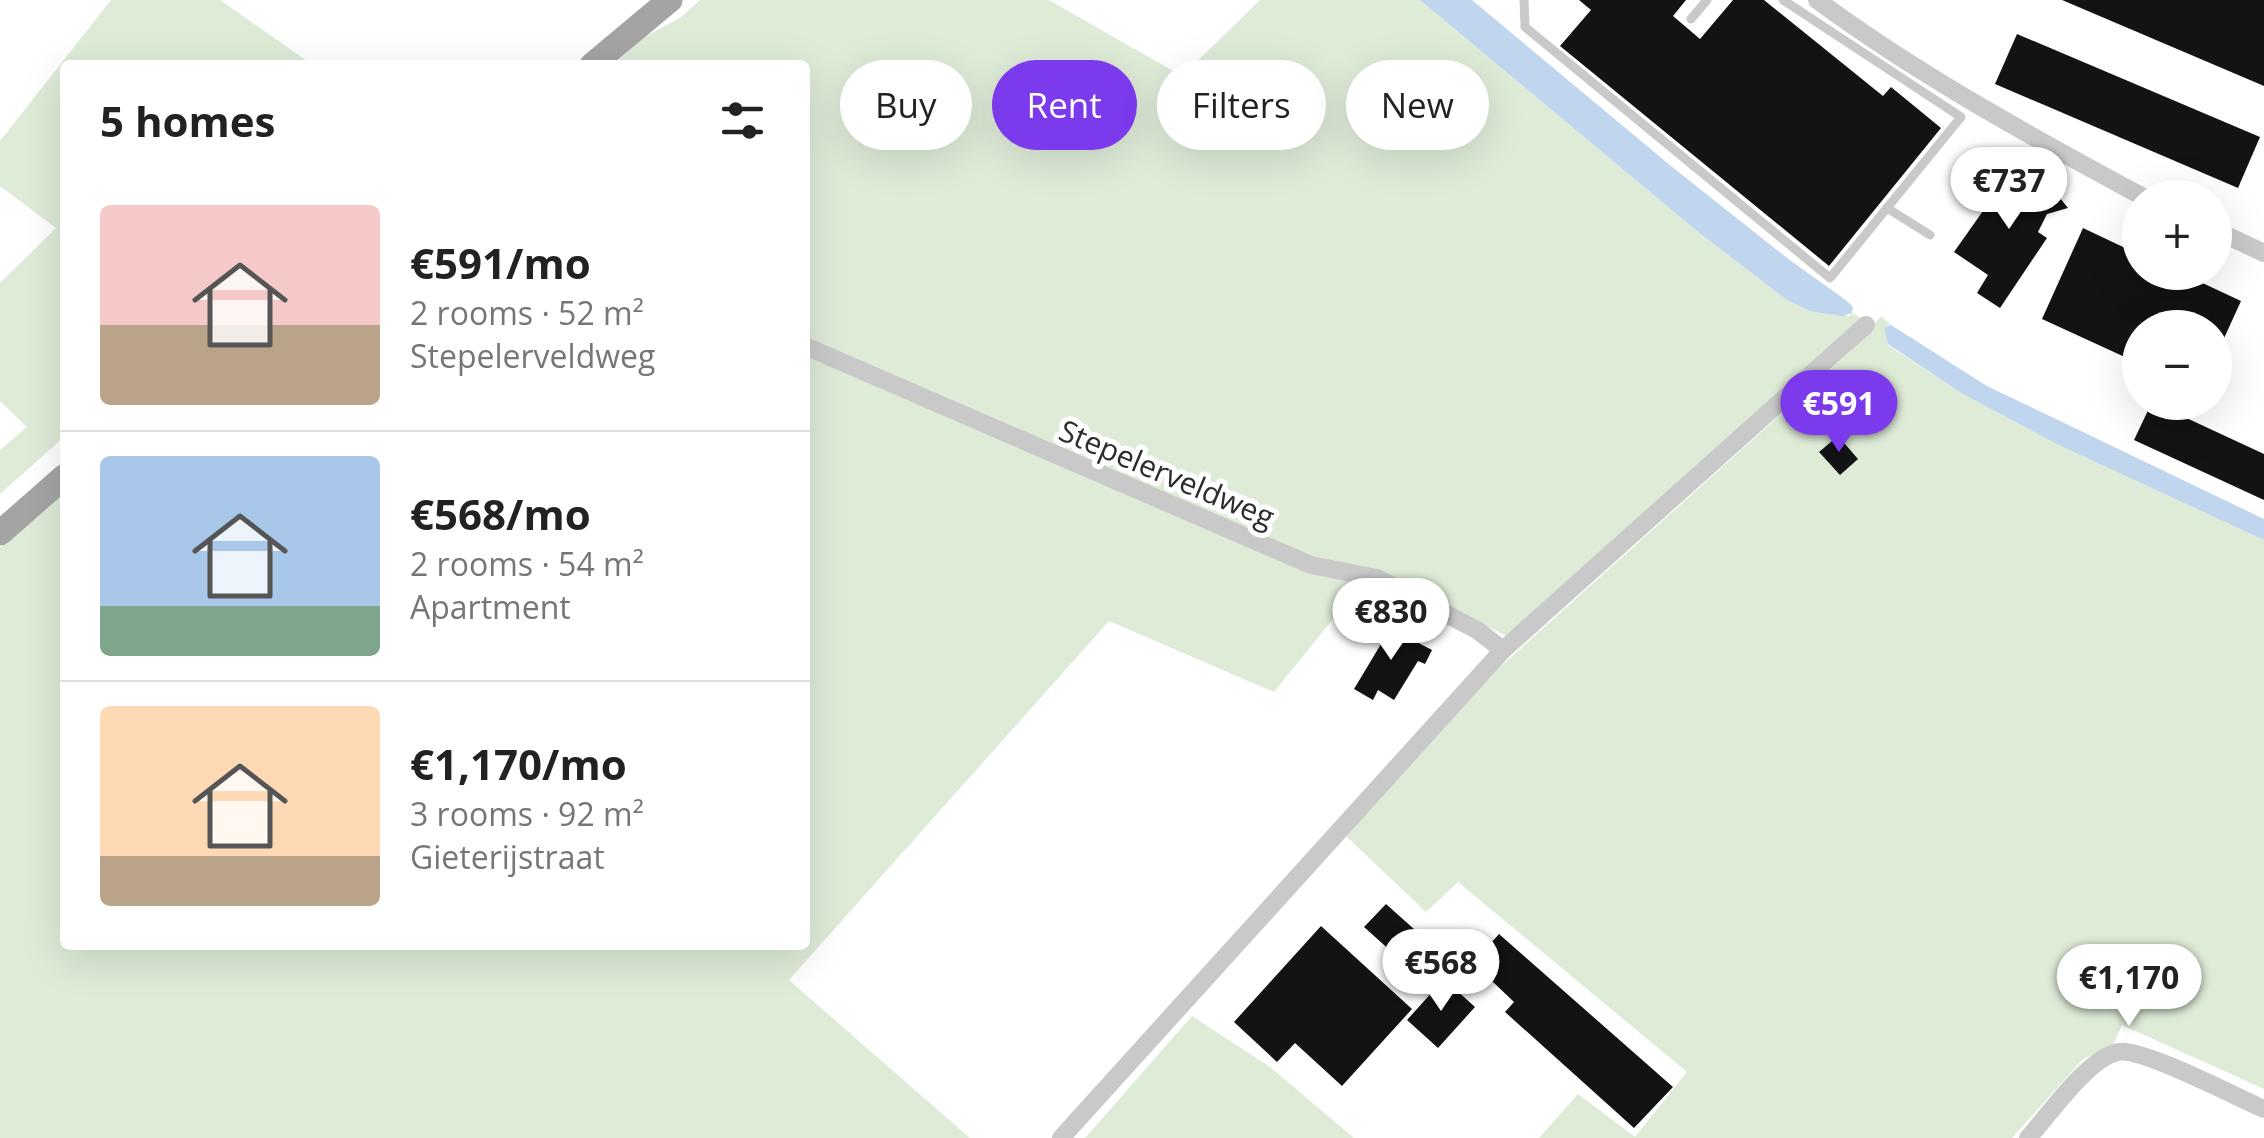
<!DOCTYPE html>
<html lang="en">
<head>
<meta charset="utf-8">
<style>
	body { margin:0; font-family:"Open Sans",sans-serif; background:#f6f6f6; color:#222; height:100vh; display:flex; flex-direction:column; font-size:38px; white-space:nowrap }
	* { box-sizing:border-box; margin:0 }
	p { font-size:32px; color:#767676 }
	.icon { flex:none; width:55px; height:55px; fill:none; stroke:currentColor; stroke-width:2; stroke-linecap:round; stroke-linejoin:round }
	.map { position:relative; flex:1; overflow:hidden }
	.panel { position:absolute; left:60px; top:60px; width:750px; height:890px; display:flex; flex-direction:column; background:#fff; border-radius:10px; box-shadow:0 10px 40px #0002 }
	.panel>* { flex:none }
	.hud { position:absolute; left:840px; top:60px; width:950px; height:90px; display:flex; gap:20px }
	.buttons { position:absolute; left:2122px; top:180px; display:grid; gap:20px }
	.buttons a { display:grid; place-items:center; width:110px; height:110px; border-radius:50%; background:#fff; box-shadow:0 10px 40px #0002; font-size:50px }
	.price { position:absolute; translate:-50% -85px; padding:0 22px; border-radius:35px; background:#fff; color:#222; font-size:32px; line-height:65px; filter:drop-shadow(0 2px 5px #0008) }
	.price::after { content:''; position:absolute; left:50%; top:60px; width:30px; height:22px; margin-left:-15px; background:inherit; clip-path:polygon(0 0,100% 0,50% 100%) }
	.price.on { background:#7c3aed; color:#fff }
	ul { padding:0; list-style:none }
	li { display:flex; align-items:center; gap:30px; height:250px; padding:0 40px }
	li+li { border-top:2px solid #e0e0e0 }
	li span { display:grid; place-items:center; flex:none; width:280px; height:200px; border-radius:10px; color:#555 }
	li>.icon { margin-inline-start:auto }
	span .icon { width:120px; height:120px; fill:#fffc; stroke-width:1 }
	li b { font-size:42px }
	h2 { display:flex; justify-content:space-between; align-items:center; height:120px; padding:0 40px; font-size:42px }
	.chip { padding:0 35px; border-radius:45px; background:#fff; box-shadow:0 10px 40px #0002; font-size:35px; line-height:90px }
	.chip.on { background:#7c3aed; color:#fff }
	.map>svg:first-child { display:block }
	.green { fill:#deebd7 }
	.water { fill:#c0d5ee }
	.building { fill:#131313 }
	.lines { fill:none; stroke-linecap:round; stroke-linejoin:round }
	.service { stroke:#c9c9c9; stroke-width:9 }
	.minor { stroke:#c9c9c9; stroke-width:18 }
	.primary { stroke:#a4a4a4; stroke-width:25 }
	.labels { text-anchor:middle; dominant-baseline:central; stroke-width:10; stroke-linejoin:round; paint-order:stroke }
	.street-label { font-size:30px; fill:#2c2c2c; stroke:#fff }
</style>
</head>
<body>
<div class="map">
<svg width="2264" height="1138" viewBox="0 0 2264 1138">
	<rect width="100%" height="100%" fill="#fff"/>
	<g class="green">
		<path d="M111,0H220L313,65H65V436L0,494V450L27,427L0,401V283L56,228L0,186V141Z"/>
		<path d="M700,0H1049L1182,76L1260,0H1420L1698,232L1787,300L1849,316L1852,313L1864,319L1508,637L1393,578L1327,563L805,340V65H613L644,37L680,18Z"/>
		<path d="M1881,316L1891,325L1887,326L1888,345L1961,393L2060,445L2264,540V1089L2122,1025L2113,1045L2083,1059L2012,1138H1539L1578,1094L1635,1137L1687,1072L1458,882L1426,912L1346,836L1498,669L1850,352Z"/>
		<path d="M805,353L1353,581L1357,589L1274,692L1109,621L789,980L970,1138H0V548L65,490V945H805Z"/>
		<path d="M1192,1016L1270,1067L1354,1138H1085Z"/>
	</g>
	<g class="water">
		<path d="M1420,0H1472L1671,166L1787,258L1847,301L1853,307L1852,313L1842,316L1810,311L1787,300L1698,232Z"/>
		<path d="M1891,325L1987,386L2264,519V540L2059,445L1961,393L1888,344L1884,328Z"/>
	</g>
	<g class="building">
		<path d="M1579,0H1686L1673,16L1700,39L1733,0H1764L1883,96L1891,87L1941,128L1829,266L1560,46L1591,10Z"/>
		<path d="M2062,0H2264V86Z"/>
		<path d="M2017,34L2260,137L2238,188L1995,84Z"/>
		<path d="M2011,164L2047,182L2068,208L2047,214L2038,232L2047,238L2000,308L1977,293L1988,275L1954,252L1990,201Z"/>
		<path d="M2083,228L2140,255V272H2179L2241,301L2215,358V328H2140V364L2042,319Z"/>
		<path d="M2152,402L2264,454V500L2134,440Z"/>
		<path d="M1838,436L1858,459L1840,475L1819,452Z"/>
		<path d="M1378,622L1432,650L1425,664L1418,661L1394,700L1378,690L1373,700L1354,689L1381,644L1370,638Z"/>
		<path d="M1386,904L1433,946L1412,970L1364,927Z"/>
		<path d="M1321,926L1412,1009L1342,1086L1295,1043L1277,1062L1234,1022Z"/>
		<path d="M1499,934L1673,1087L1634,1128L1505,1012L1514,1002L1473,963Z"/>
		<path d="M1444,979L1475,1007L1438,1048L1407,1020Z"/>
	</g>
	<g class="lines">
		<g class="service">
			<path d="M1524,0L1525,27L1830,278L1961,117L1783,0"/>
			<path d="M1691,19L1707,0"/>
			<path d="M1887,208L1930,235"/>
		</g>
		<g class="minor">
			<path d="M1817,0C1920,76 2032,137 2145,198"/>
			<path d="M2215,230L2264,253"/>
			<path d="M805,346L1311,565L1377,578L1477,630L1503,650"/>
			<path d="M1061,1138L1503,650L1866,325"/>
			<path d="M2028,1138C2049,1115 2088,1058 2118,1052C2141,1047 2238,1098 2264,1109"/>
		</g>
		<g class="primary">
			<path d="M592,65L670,0"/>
			<path d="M0,533L65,476"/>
		</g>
	</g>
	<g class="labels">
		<g class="street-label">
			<text transform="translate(1167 473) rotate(23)">Stepelerveldweg</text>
		</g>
	</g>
</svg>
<div class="buttons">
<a>+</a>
<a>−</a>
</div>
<b class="price" style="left:2009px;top:232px">€737</b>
<b class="price on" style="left:1839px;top:455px">€591</b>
<b class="price" style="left:1391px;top:663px">€830</b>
<b class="price" style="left:1441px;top:1014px">€568</b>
<b class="price" style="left:2129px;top:1029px">€1,170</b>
<div class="hud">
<a class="chip">Buy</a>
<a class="chip on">Rent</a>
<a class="chip">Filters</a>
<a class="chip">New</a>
</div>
<section class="panel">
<h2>5 homes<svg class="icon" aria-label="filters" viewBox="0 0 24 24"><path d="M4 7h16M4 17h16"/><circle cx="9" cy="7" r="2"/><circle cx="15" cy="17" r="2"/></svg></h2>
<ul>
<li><span style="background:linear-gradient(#f6c9c9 60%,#b9a48a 0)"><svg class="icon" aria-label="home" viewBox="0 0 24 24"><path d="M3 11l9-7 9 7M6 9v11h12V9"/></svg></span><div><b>€591/mo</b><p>2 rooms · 52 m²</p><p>Stepelerveldweg</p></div></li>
<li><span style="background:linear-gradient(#a9c7e8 75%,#7fa58c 0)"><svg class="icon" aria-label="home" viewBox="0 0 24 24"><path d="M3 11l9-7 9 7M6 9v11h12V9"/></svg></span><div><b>€568/mo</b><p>2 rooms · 54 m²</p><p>Apartment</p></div></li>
<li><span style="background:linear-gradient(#ffd9b3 75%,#b9a48a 0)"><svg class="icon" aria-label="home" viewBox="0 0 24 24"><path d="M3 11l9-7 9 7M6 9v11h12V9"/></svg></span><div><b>€1,170/mo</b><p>3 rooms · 92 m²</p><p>Gieterijstraat</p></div></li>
</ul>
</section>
</div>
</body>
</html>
